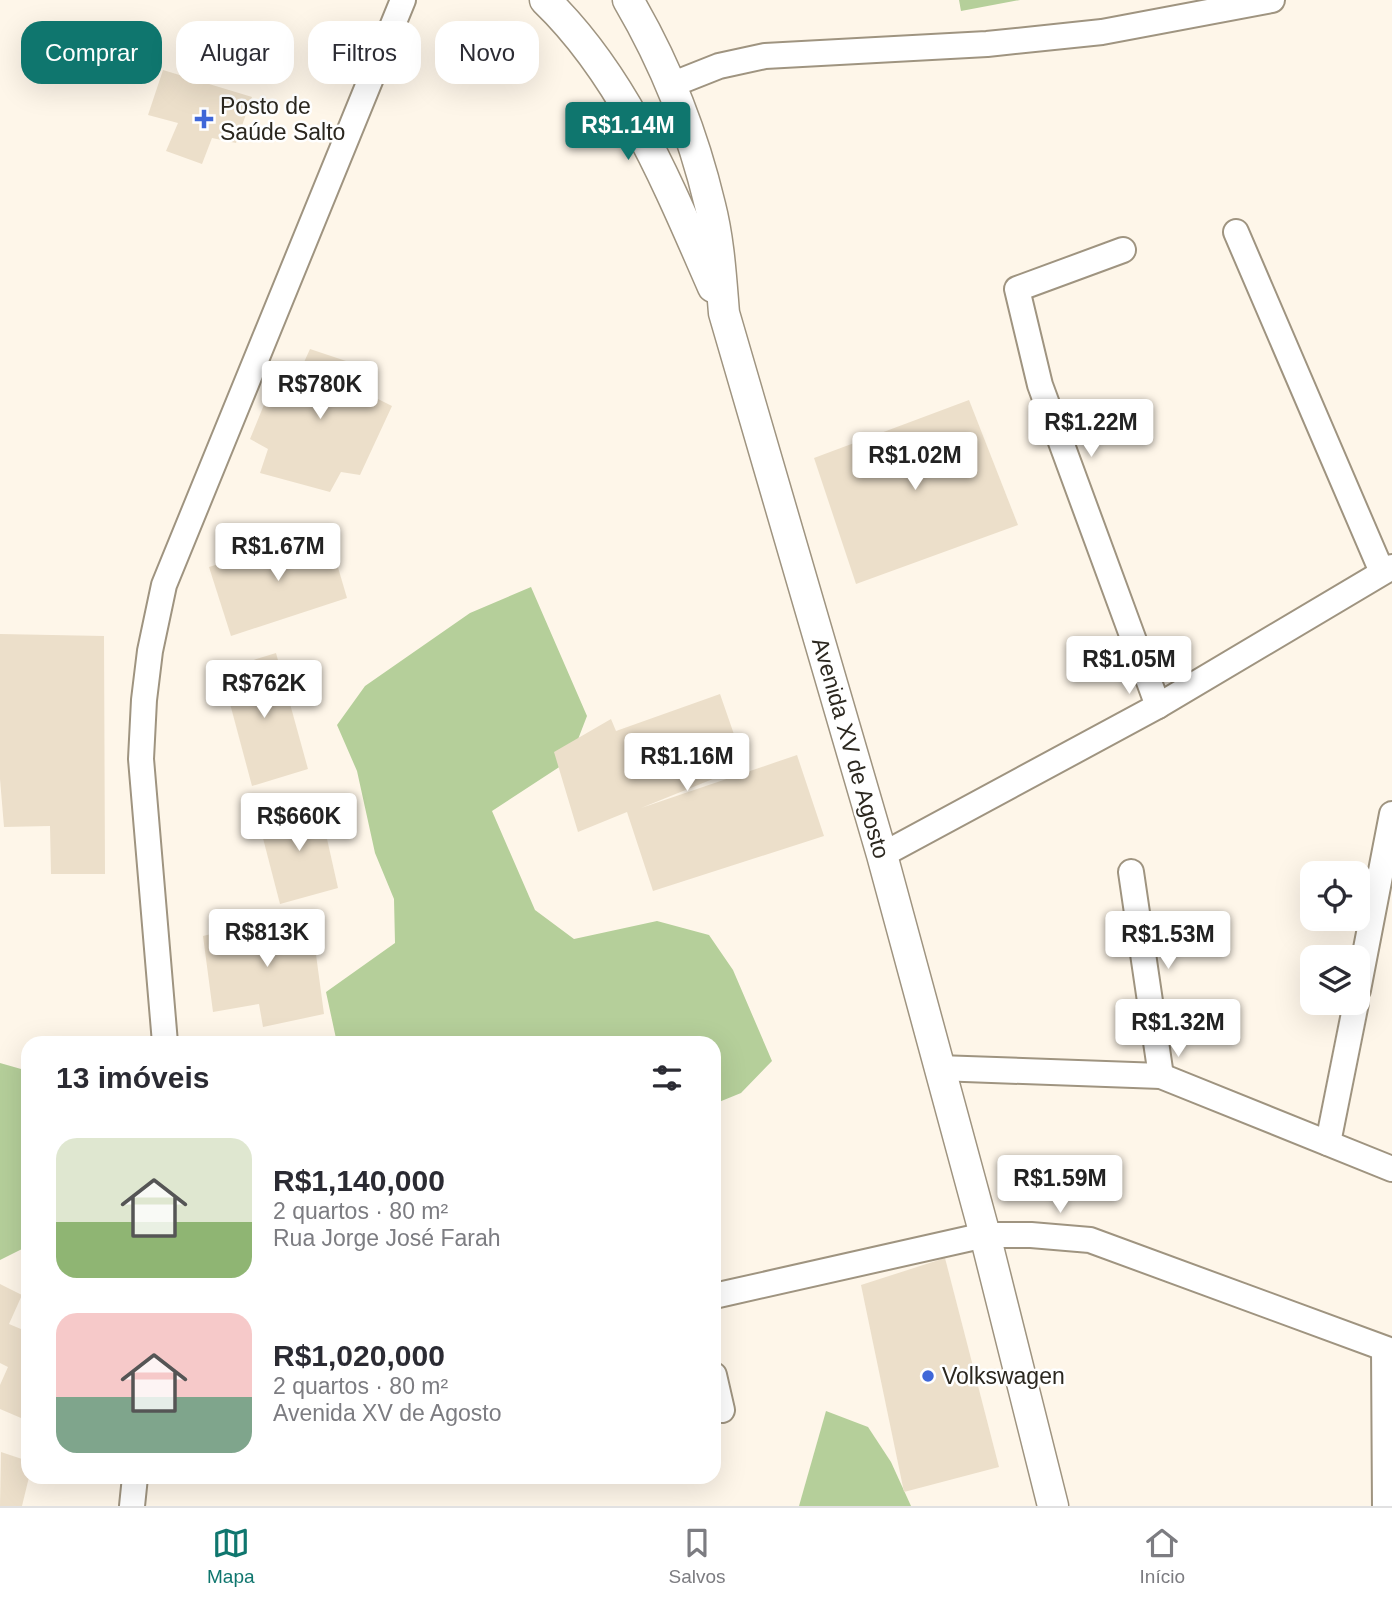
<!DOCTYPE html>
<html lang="pt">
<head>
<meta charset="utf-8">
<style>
	body { margin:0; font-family:Helvetica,sans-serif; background:#f7f7f7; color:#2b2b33; height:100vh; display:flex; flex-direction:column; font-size:26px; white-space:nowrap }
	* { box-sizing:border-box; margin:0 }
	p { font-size:23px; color:#7c7c81 }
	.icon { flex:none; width:38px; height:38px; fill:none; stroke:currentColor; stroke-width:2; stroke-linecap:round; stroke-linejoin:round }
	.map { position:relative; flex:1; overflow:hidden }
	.drawer { position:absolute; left:21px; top:1036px; width:700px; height:448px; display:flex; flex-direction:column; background:#fff; border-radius:21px; box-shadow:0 7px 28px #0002 }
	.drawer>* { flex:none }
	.top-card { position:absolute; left:21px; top:21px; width:700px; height:63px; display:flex; gap:14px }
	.tools { position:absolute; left:1300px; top:861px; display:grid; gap:14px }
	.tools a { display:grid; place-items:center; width:70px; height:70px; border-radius:14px; background:#fff; box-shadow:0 7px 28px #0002; font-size:35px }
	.price { position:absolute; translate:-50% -60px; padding:0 16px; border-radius:7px; background:#fff; color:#222; font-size:23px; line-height:46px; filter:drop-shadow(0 2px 4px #0008) }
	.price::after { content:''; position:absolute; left:50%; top:42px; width:21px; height:16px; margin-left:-10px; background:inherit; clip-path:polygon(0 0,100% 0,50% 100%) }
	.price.current { background:#0f766e; color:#fff }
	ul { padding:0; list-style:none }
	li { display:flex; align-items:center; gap:21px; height:175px; padding:0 35px }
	li span { display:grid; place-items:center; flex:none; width:196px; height:140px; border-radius:21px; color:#555 }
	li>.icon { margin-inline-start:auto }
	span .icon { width:84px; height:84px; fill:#fffc; stroke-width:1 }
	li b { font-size:30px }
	h2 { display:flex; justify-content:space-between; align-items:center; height:84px; padding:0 35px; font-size:30px }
	.pill { padding:0 24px; border-radius:21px; background:#fff; box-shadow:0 7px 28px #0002; font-size:24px; line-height:63px }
	.pill.current { background:#0f766e; color:#fff }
	.dock { display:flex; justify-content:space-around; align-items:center; height:98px; border-top:2px solid #e1e1e2; background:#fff; font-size:19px; color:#7c7c81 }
	.dock a { display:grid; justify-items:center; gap:4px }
	.dock .current { color:#0f766e }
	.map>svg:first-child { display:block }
	.forest { fill:#b5cf9a }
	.building { fill:#ecdfca }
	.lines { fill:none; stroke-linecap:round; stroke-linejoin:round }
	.minor-casing { stroke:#9f9480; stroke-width:28 }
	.tertiary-casing { stroke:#9f9480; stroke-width:33 }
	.minor { stroke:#fff; stroke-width:24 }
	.tertiary { stroke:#fff; stroke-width:30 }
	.poi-dot { fill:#3f67d8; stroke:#fff; stroke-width:2.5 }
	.labels { text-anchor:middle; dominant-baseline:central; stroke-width:5; stroke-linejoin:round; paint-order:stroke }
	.poi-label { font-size:23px; fill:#2b271f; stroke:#fff; text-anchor:start }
	.street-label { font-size:23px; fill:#2b271f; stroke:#fff }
</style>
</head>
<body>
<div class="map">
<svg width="1392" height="1506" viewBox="0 0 1392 1506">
	<rect width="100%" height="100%" fill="#fef6e9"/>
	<g class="forest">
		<path d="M959,0H1020L961,11Z"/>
		<path d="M531,587L587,716L570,760L492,811L535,910L574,939L657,921L709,935L733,970L772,1061L741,1093L714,1104V1043H337L326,992L395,943L394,899L375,853L357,771L337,725L365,686L470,613Z"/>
		<path d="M0,1063L28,1071V1246L0,1260Z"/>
		<path d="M826,1411L868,1427L891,1462L911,1506H799Z"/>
	</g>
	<g class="building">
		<path d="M163,70L252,97L236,143L212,138L202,164L166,151L178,123L148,115Z"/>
		<path d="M310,349L376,371L370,395L392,406L360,475L341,472L330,492L260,473L268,449L250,439L281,363L300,371Z"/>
		<path d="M969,400L1018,525L856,584L814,458Z"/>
		<path d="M327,530L347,598L231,636L209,567Z"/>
		<path d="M0,634L104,636L105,874H51L50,826L4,827L0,779Z"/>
		<path d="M276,653L308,769L252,786L221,670Z"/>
		<path d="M720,694L745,766L641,808L797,755L824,836L653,891L627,812L578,832L554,752L611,719L616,731Z"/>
		<path d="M319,803L338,888L280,904L258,819Z"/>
		<path d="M310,910L324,1014L263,1027L259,1004L213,1012L203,936Z"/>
		<path d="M945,1258L999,1467L904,1492L861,1285Z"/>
		<path d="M0,1284L22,1295L9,1324L28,1332V1404L21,1418L0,1409V1385L8,1367L0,1363Z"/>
		<path d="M1,1452L28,1461L29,1477L22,1506H0Z"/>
	</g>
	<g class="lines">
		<g class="minor-casing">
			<g id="minor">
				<path d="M671,85L719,66L765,56L987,44L1102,32L1272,0"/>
				<path d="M1236,232L1382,572"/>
				<path d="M1123,250L1017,289L1040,385L1158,706"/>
				<path d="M882,855L1158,706L1392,567"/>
				<path d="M1131,872L1161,1076"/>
				<path d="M1358,990L1392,814"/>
				<path d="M165,1043L141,759L144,700L150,651L164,585L403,0"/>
				<path d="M938,1068L1161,1076L1392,1169"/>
				<path d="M1328,1143L1356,1003"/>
				<path d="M714,1296L985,1235H1031L1090,1240L1392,1351"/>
				<path d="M1384,1349L1385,1506"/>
				<path d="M714,1375L722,1410"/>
				<path d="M132,1506L135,1477"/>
			</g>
		</g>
		<g class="tertiary-casing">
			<g id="tertiary">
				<path d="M545,0C625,77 669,187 713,287"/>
				<path d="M628,0C665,63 693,134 710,205C719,240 721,277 724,313L882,855L985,1235L1053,1506"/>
			</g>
		</g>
		<use href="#minor" class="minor"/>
		<use href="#tertiary" class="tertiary"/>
	</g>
	<g class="poi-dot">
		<path d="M200.5 108.5h7v7h7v7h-7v7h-7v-7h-7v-7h7z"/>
		<circle cx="928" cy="1376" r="7"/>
	</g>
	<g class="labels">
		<g class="poi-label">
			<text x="220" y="106">Posto de<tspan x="220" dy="26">Saúde Salto</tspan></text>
			<text x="942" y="1376">Volkswagen</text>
		</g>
		<g class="street-label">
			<text transform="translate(851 748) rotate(74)">Avenida XV de Agosto</text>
		</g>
	</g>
</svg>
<div class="tools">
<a><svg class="icon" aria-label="locate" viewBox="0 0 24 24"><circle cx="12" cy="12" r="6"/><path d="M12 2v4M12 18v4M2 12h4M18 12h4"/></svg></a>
<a><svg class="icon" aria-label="layers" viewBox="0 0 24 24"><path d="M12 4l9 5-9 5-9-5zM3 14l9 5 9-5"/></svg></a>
</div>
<b class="price current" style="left:628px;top:162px">R$1.14M</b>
<b class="price" style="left:320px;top:421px">R$780K</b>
<b class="price" style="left:1091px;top:459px">R$1.22M</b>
<b class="price" style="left:915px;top:492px">R$1.02M</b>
<b class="price" style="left:278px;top:583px">R$1.67M</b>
<b class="price" style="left:1129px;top:696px">R$1.05M</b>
<b class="price" style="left:264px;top:720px">R$762K</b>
<b class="price" style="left:687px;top:793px">R$1.16M</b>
<b class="price" style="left:299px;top:853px">R$660K</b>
<b class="price" style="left:267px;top:969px">R$813K</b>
<b class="price" style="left:1168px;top:971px">R$1.53M</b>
<b class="price" style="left:1178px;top:1059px">R$1.32M</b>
<b class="price" style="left:1060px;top:1215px">R$1.59M</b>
<div class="top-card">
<a class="pill current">Comprar</a>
<a class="pill">Alugar</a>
<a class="pill">Filtros</a>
<a class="pill">Novo</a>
</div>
<section class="drawer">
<h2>13 imóveis<svg class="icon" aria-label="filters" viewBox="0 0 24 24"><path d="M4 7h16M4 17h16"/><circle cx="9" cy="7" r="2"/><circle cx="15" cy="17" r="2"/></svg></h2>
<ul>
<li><span style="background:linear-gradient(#dfe7d0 60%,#8fb573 0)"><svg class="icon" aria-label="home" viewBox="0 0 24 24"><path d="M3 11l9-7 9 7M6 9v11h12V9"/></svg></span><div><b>R$1,140,000</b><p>2 quartos · 80 m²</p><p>Rua Jorge José Farah</p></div></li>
<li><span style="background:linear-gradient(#f6c9c9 60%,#7fa58c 0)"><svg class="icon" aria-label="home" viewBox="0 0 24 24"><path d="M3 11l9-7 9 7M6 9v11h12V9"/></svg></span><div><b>R$1,020,000</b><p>2 quartos · 80 m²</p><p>Avenida XV de Agosto</p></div></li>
</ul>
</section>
</div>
<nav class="dock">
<a class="current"><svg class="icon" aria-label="map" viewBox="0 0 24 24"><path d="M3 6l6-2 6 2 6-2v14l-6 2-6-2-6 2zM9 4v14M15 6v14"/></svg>Mapa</a>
<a><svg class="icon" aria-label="saved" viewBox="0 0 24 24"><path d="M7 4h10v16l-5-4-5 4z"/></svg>Salvos</a>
<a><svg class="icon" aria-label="home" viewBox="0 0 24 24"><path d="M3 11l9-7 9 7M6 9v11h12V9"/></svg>Início</a>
</nav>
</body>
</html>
